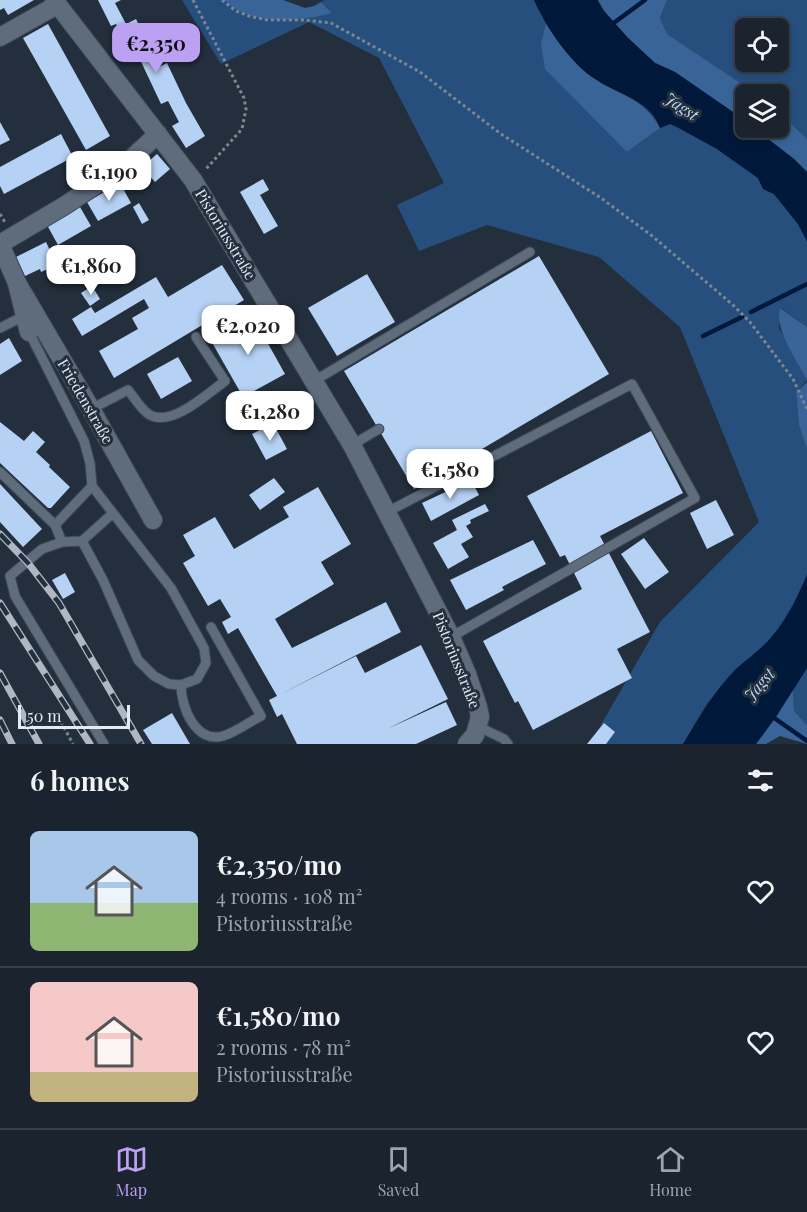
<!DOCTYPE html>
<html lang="en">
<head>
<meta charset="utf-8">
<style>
	body { margin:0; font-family:"Playfair Display",serif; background:#272f3a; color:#f1f3f6; height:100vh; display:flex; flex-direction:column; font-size:22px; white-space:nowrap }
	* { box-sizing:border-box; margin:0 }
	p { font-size:20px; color:#9fa4aa }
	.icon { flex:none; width:33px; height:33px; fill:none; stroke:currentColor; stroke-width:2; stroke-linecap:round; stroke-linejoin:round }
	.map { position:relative; height:744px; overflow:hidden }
	.drawer { display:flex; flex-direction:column; background:#1a232e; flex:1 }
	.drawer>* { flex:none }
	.controls { position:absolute; left:735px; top:18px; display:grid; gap:12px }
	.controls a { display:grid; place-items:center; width:54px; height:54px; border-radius:9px; background:#1a232e; box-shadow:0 3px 9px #0003,0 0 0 2px #38404a; font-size:30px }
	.scale { position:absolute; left:18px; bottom:15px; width:112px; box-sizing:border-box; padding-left:6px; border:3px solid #e2eaf3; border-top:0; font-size:16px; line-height:21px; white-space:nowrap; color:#e2eaf3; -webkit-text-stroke:4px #232f3d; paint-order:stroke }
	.price { position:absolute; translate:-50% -51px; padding:0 14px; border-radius:12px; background:#fff; color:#222; font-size:20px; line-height:39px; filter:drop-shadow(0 2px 3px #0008) }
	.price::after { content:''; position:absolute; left:50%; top:36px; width:18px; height:14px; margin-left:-9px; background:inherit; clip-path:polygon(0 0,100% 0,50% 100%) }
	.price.on { background:#bca0f2; color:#111 }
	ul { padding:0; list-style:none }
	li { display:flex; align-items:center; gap:18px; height:150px; padding:0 30px }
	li+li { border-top:2px solid #38404a }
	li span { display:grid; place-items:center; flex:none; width:168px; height:120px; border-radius:9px; color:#555 }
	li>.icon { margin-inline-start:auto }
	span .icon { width:72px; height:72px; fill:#fffc; stroke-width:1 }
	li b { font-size:26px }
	h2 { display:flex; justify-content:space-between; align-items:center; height:72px; padding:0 30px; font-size:26px }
	.tab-bar { display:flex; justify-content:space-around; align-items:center; height:84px; border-top:2px solid #38404a; background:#1a232e; font-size:16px; color:#9fa4aa }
	.tab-bar a { display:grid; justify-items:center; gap:3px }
	.tab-bar .on { color:#bca0f2 }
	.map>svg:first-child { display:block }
	.green { fill:#264f7e; fill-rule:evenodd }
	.forest { fill:#396497 }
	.water { fill:#00183a }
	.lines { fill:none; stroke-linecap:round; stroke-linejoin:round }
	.stream { stroke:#00183a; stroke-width:4.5 }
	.building { fill:#b5d1f4 }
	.lane-casing { stroke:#3f4a56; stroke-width:11 }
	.street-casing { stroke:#3f4a56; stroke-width:20 }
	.path { stroke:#7c8692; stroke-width:3; stroke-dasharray:3 3; stroke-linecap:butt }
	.lane { stroke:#5f6c7c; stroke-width:9 }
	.street { stroke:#5f6c7c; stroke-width:18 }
	.rail-casing { stroke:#aeb7c2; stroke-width:7 }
	.rail { stroke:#232f3d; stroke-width:4.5; stroke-dasharray:14; stroke-linecap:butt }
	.labels { text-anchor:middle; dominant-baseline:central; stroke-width:6; stroke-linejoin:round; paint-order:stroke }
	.street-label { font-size:15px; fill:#e2eaf3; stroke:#232f3d }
	.water-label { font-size:16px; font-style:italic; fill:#bdd6f4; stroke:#232f3d }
</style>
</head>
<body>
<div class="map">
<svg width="807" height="744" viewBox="0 0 807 744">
	<rect width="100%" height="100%" fill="#232f3d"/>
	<g class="green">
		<path d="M182,0H224L238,10L267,19L332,13L321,2L325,0H534L546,22L541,44L627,152L660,128L670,124L677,127L717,149L758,178L763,189L774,194L798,224L807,241V327L781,308L779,328L807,380L796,394L799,425L807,449V575L794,603L775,634L757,653L736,669L706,705L683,744H590L660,622L759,522L680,327L599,257L487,225L419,251L397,205L444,183L379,58L309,22L221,64Z"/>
		<path d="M667,0H807V139L779,112L778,94H757L667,34L660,18ZM746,28H778V62H746Z"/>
		<path d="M807,668V725L794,711L793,690Z"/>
	</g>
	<g class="forest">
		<path d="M224,0H283L305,8L314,6L321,2L332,13C297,22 253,27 224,0Z"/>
		<path d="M598,0H667L660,18L667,34L757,94H746L745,121L675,72L655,63L628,38L604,11Z"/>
		<path d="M546,22C559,41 572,61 591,76C617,96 644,96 660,128L627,152L545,69L541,44Z"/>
		<path d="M779,112L807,139V172L794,159L754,128H778Z"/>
		<path d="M780,308L807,327V380C797,360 774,330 780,308Z"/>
		<path d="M807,382V449L799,425L796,393Z"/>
		<path d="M793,690L794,711L807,725V744L780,736L766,744H756Z"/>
	</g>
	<g class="water">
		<path d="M534,0H597L604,11L628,38L655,63L675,72L739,116L745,121L746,128H754L794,159L807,172V241L798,224L774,194L763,189L758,178L717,149L677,127L670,124L660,128C658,123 655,116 651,112C635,96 610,90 592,77C568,60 546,27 534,0Z"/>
		<path d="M807,575V668L776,717L756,744H683C699,718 714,691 736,669C749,657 762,649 773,635C788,618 798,596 807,575Z"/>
	</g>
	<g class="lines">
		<g class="stream">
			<path d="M611,25L645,0"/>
			<path d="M751,312L807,284"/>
			<path d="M703,336L742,317"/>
			<path d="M770,715L807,741"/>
		</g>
	</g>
	<g class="building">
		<path d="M0,0H34L8,15L4,8L0,10Z"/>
		<path d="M98,0H121L115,3L126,24L136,19L159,67L167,63L186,103L205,136L186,148L172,126L179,122L168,101L161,104L136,51L131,54L116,24L111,26Z"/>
		<path d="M48,24L110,136L86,150L23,38Z"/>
		<path d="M0,122L10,140L0,145Z"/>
		<path d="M61,134L73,157L4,194L0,186V167Z"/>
		<path d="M157,154L170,169L155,182L142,167Z"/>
		<path d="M263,179L269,190L260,195L278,226L264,234L240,192Z"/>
		<path d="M120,183L131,203L98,221L87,202Z"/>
		<path d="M139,203L149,220L142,224L133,207Z"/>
		<path d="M80,207L91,226L58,245L47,225Z"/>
		<path d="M46,242L57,265L41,272L40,269L25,276L16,257Z"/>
		<path d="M75,251L88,271L75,279L70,272L61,278L54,268L63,261L62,259Z"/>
		<path d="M539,256L609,374L414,489L344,371Z"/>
		<path d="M222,265L244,300L114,378L99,351L138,329L132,318L149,308L144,299L82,336L72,319L91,307L95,313L156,277L168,297Z"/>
		<path d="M367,274L395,322L337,356L308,308Z"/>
		<path d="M92,286L100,299L90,306L81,293Z"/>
		<path d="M252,315L285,374L243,397L210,339Z"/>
		<path d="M9,338L22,361L0,375V344Z"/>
		<path d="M178,357L192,381L161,399L147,374Z"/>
		<path d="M269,394L278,410L264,418L261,412L256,415L250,404Z"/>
		<path d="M0,422L24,441L33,431L45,442L36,452L50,465L49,467L70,487L51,508H48L0,463Z"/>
		<path d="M273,423L287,449L266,460L252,434Z"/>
		<path d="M651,431L683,493L600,536L650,632L617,649L632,678L533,730L518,701L515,703L483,641L582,589L565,555L560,557L527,496Z"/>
		<path d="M274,478L285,492L260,510L249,495Z"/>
		<path d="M471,480L479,495L431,521L422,503Z"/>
		<path d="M0,484L42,529L23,547L0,522Z"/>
		<path d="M318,487L351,544L321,562L334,584L275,619L292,648L386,602L401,632L279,695L356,656L365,673L421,645L448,699L387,729L446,702L457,725L416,744H297L282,714L277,717L269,700L277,696L238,628L228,634L222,622L231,617L220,599L208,606L183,563L195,556L183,535L215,517L234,549L289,517L283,507Z"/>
		<path d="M716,500L734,535L707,549L690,513Z"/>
		<path d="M485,504L489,511L470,520L471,523L466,526L473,537L461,544L469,557L448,569L433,543L457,530L452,520Z"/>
		<path d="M644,538L669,572L645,589L621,554Z"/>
		<path d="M533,540L546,564L502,587L504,590L466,610L450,580Z"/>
		<path d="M65,573L75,592L63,599L52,580Z"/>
		<path d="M172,713L190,744H152L143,730Z"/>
		<path d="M604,723L615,732L606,744H587Z"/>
	</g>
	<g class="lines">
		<g class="lane-casing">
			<g id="lane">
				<path d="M0,328L24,316"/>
				<path d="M29,332L84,441L90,463L92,486L171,588L204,648L206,663L197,679L181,685L169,684L154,676L138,660L103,580L82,541"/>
				<path d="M314,381L530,252"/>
				<path d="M91,409L128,390C134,397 142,411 150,415C172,427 207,394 225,381L196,337"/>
				<path d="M352,445L379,429"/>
				<path d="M0,472L55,525L62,542"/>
				<path d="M387,512L632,384L695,498L451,637"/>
				<path d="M55,525L92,486"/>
				<path d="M181,685C181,706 195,744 223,736C236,732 249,722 261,716L211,627"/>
				<path d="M479,727L504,739L508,744"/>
				<path d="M104,744L15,596L10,576L42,549L62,542L82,541L112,514"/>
			</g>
		</g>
		<g class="street-casing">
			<g id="street">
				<path d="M54,0L193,180L352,445L451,637L467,674L478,707L480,717L475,735L467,744"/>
				<path d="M0,37L57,5"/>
				<path d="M0,244L64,206L120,169L158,134"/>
				<path d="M0,244L17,283L29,332"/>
				<path d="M17,283L91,409L153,520"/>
			</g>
		</g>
		<g class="path">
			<path d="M193,0L244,98L246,109L242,129L206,169"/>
			<path d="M222,0L236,11L249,16L267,20H304L331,23L420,72L501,134L601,198L651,235L733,305L750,322L793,379L807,409"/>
			<path d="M0,214L6,224"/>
			<path d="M61,722L73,744"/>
		</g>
		<use href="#lane" class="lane"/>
		<use href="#street" class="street"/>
		<g class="rail-casing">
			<g id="rail">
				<path d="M0,534L28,563L59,603L141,744"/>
				<path d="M0,603L90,744"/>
				<path d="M0,673L39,744"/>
				<path d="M0,720L12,744"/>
			</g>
		</g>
		<use href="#rail" class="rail"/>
	</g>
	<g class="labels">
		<g class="street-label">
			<text transform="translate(226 234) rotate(59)">Pistoriusstraße</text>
			<text transform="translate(86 401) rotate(60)">Friedenstraße</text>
			<text transform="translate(457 660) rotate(68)">Pistoriusstraße</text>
		</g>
		<g class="water-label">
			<text transform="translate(682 106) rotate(34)">Jagst</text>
			<text transform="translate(759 684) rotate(-48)">Jagst</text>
		</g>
	</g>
</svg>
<div class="controls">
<a><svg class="icon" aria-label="locate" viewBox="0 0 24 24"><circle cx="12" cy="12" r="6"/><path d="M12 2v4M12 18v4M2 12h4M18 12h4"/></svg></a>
<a><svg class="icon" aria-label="layers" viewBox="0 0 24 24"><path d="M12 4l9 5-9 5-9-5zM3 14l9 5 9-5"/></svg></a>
</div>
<div class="scale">50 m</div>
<b class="price on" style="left:156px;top:74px">€2,350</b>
<b class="price" style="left:109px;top:202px">€1,190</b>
<b class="price" style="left:91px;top:296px">€1,860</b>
<b class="price" style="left:248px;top:356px">€2,020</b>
<b class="price" style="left:270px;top:442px">€1,280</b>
<b class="price" style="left:450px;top:500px">€1,580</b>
</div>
<section class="drawer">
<h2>6 homes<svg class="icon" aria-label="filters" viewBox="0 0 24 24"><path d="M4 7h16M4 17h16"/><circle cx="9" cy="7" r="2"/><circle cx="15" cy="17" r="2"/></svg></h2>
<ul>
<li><span style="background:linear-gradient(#a9c7e8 60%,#8fb573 0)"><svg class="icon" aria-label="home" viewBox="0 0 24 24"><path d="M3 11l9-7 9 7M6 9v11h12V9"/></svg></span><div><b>€2,350/mo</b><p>4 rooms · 108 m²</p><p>Pistoriusstraße</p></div><svg class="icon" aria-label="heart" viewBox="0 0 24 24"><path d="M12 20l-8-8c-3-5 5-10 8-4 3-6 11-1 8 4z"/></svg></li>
<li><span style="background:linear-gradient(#f6c9c9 75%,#c2b280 0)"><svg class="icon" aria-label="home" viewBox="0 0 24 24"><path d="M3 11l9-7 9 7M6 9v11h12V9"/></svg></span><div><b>€1,580/mo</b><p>2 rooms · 78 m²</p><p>Pistoriusstraße</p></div><svg class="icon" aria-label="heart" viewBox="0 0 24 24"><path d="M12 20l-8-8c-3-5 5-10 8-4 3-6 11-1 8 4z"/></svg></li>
</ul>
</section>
<nav class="tab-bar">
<a class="on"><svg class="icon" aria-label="map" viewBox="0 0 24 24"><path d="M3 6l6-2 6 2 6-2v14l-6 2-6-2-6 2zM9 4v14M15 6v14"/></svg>Map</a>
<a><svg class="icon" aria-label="saved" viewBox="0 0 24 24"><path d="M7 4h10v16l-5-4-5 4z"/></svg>Saved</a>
<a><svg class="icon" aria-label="home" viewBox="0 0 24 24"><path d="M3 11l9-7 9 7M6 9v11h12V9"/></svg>Home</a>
</nav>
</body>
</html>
